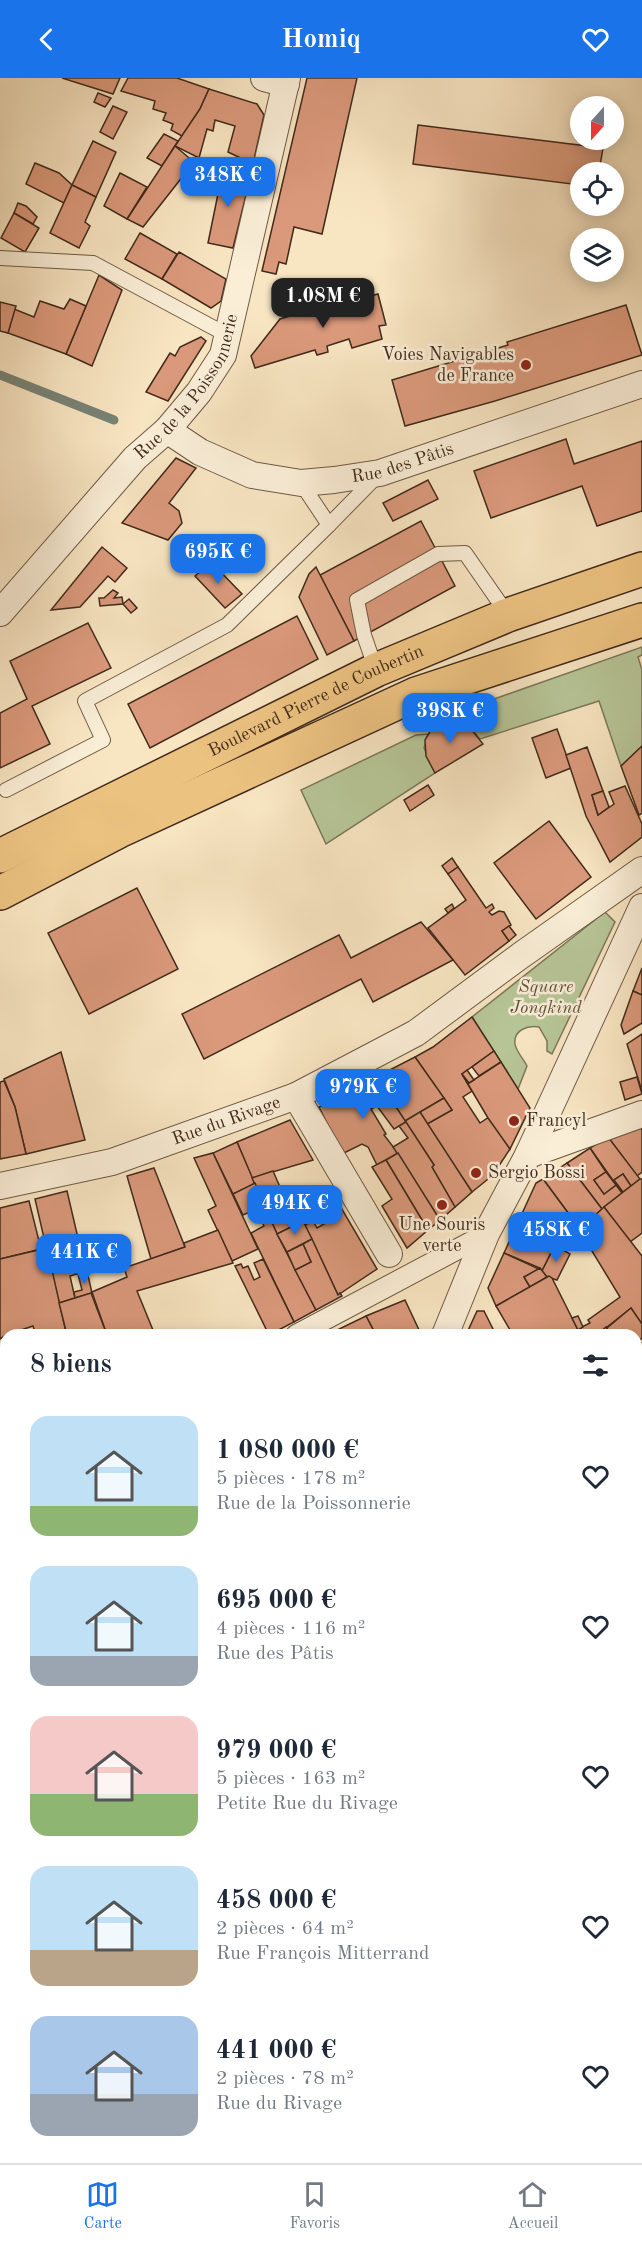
<!DOCTYPE html>
<html lang="fr">
<head>
<meta charset="utf-8">
<style>
	body { margin:0; font-family:"Old Standard TT",serif; background:#f6f6f7; color:#1f2937; height:100vh; display:flex; flex-direction:column; font-size:22px; white-space:nowrap }
	* { box-sizing:border-box; margin:0 }
	p { font-size:20px; color:#747a83 }
	.icon { flex:none; width:33px; height:33px; fill:none; stroke:currentColor; stroke-width:2; stroke-linecap:round; stroke-linejoin:round }
	.map { position:relative; flex:1; overflow:hidden }
	.drawer { position:absolute; left:0px; top:1251px; width:642px; height:834px; display:flex; flex-direction:column; background:#fff; border-radius:18px 18px 0 0; box-shadow:0 3px 15px #0003 }
	.drawer>* { flex:none }
	.needle { width:39px; rotate:201deg }
	.controls { position:absolute; left:570px; top:18px; display:grid; gap:12px }
	.controls a { display:grid; place-items:center; width:54px; height:54px; border-radius:50%; background:#fff; box-shadow:0 3px 15px #0003; font-size:30px }
	.price { position:absolute; translate:-50% -51px; padding:0 14px; border-radius:12px; background:#1a73e8; color:#fff; font-size:20px; line-height:39px; filter:drop-shadow(0 2px 3px #0008) }
	.price::after { content:''; position:absolute; left:50%; top:36px; width:18px; height:14px; margin-left:-9px; background:inherit; clip-path:polygon(0 0,100% 0,50% 100%) }
	.price.current { background:#222; color:#fff }
	ul { padding:0; list-style:none }
	li { display:flex; align-items:center; gap:18px; height:150px; padding:0 30px }
	li span { display:grid; place-items:center; flex:none; width:168px; height:120px; border-radius:18px; color:#555 }
	li>.icon { margin-inline-start:auto }
	span .icon { width:72px; height:72px; fill:#fffc; stroke-width:1 }
	li b { font-size:26px }
	h2 { display:flex; justify-content:space-between; align-items:center; height:72px; padding:0 30px; font-size:26px }
	header { display:flex; justify-content:space-between; align-items:center; height:78px; padding:0 30px; background:#1a73e8; color:#fff; font-size:27px; font-weight:800 }
	.dock { display:flex; justify-content:space-around; align-items:center; height:84px; border-top:2px solid #e0e1e3; background:#fff; font-size:16px; color:#747a83 }
	.dock a { display:grid; justify-items:center; gap:3px }
	.dock .current { color:#1a73e8 }
	.map>svg:first-child { display:block }
	.green { fill:#b7c698; stroke:#7c785a; stroke-width:1.5 }
	.lines { fill:none; stroke-linecap:round; stroke-linejoin:round }
	.stream { stroke:#788376; stroke-width:9 }
	.building { fill:#da997b; stroke:#412a1b; stroke-width:1.5 }
	.service-casing { stroke:#6f5945; stroke-width:16 }
	.pedestrian-casing { stroke:#6f5945; stroke-width:22 }
	.minor-casing { stroke:#6f5945; stroke-width:28 }
	.primary-casing { stroke:#412a1b; stroke-width:36 }
	.service { stroke:#faeed7; stroke-width:14 }
	.pedestrian { stroke:#faeed7; stroke-width:20 }
	.minor { stroke:#faeed7; stroke-width:26 }
	.primary { stroke:#ecc281; stroke-width:33 }
	.poi-dot { fill:#8f2418; stroke:#faeed7; stroke-width:2 }
	.labels { text-anchor:middle; dominant-baseline:central; stroke-width:5; stroke-linejoin:round; paint-order:stroke }
	.poi-label { font-size:18px; fill:#412a1b; stroke:#faeed7; text-anchor:start }
	.street-label { font-size:18px; fill:#412a1b; stroke:#faeed7 }
	.park-label { font-size:18px; font-style:italic; fill:#5e513a; stroke:#faeed7 }
</style>
</head>
<body>
<header><svg class="icon" aria-label="back" viewBox="0 0 24 24"><path d="M15 5l-7 7 7 7"/></svg>Homiq<svg class="icon" aria-label="heart" viewBox="0 0 24 24"><path d="M12 20l-8-8c-3-5 5-10 8-4 3-6 11-1 8 4z"/></svg></header>
<div class="map">
<svg width="642" height="2085" viewBox="0 0 642 2085">
	<rect width="100%" height="100%" fill="#f8e5c2"/>
	<filter id="stains"><feTurbulence type="fractalNoise" baseFrequency=".00333" numOctaves="4"/><feColorMatrix values="0 0 0 0 .2 0 0 0 0 .09 0 0 0 0 .02 0 0 0 .5 -.17"/></filter>
	<radialGradient id="worn" r=".72"><stop offset=".6" stop-color="#630" stop-opacity="0"/><stop offset="1" stop-color="#630" stop-opacity=".3"/></radialGradient>
	<g class="green">
		<path d="M642,569V577L638,579L642,592V668L621,688L599,623L480,661L467,646L452,642L457,634Z"/>
		<path d="M428,656L424,670L435,695L326,766L301,712L416,657Z"/>
		<path d="M605,834L615,844L552,976L547,973V963L539,949C528,947 513,952 515,966C516,973 524,982 527,988L518,1011L472,939Z"/>
	</g>
	<g class="lines">
		<path class="stream" d="M0,297L114,342"/>
	</g>
	<g class="building">
		<path d="M62,0H120L113,16Z"/>
		<path d="M128,0H177L209,11L200,31L182,58L171,52L173,46L163,42L166,35L153,31L155,23L121,13Z"/>
		<path d="M307,0H357L322,156L294,149L286,186L279,184L276,196L262,193Z"/>
		<path d="M209,11L257,26L264,37L253,86L228,74L235,48L215,42L213,53L207,51L199,80L175,68L200,31Z"/>
		<path d="M98,15L111,20L105,29L94,24Z"/>
		<path d="M113,28L127,34L113,61L100,54Z"/>
		<path d="M418,47L603,70L599,94H580V107L413,86Z"/>
		<path d="M164,56L178,63L162,88L147,80Z"/>
		<path d="M93,63L116,74L96,119L72,107Z"/>
		<path d="M175,68L194,84L143,149L127,141Z"/>
		<path d="M35,85L59,95L72,107L64,125L26,106Z"/>
		<path d="M217,89L249,105L233,170L208,165L219,111L213,110Z"/>
		<path d="M120,95L147,109L127,141L104,128Z"/>
		<path d="M72,107L96,119L85,144L90,148L79,170L50,155Z"/>
		<path d="M18,125L26,128L37,139L33,146L14,135Z"/>
		<path d="M14,135L39,150L25,174L1,160Z"/>
		<path d="M140,155L177,176L162,201L125,181Z"/>
		<path d="M179,174L226,201L221,223L211,230L162,201Z"/>
		<path d="M99,197L122,212L92,288L66,276Z"/>
		<path d="M369,214L370,218L378,216L386,247L379,248L382,261L352,270L349,261L327,268L328,274L317,277L315,272L255,290L251,278L280,241Z"/>
		<path d="M70,221L86,228L66,276L8,255L14,231L34,239L40,223L64,231Z"/>
		<path d="M0,224L16,228L8,255L0,253Z"/>
		<path d="M626,227L642,277L495,323L405,348L392,302L508,267L507,264Z"/>
		<path d="M201,259L206,263L168,323L146,314L170,275L175,278L180,269Z"/>
		<path d="M566,361L574,386L642,363V433L597,448L582,408L491,440L474,393Z"/>
		<path d="M176,380L196,390L169,425L179,433L182,445L168,462L122,445Z"/>
		<path d="M428,402L438,421L393,443L383,425Z"/>
		<path d="M421,443L455,508L354,563L320,497Z"/>
		<path d="M102,469L127,490L115,504L108,498L80,529L51,532Z"/>
		<path d="M211,484L242,516L225,530L195,498Z"/>
		<path d="M316,489L354,563L327,577L299,519L309,496Z"/>
		<path d="M113,512L118,515L114,520L122,519L123,526L100,528L99,520H104Z"/>
		<path d="M129,521L137,530L131,535L123,526Z"/>
		<path d="M297,538L318,581L150,670L128,626Z"/>
		<path d="M88,545L111,590L32,628L50,666L0,690V635L27,621L10,583Z"/>
		<path d="M452,642L467,646L483,666L435,695L426,678L425,662L432,650L438,646Z"/>
		<path d="M557,651L571,690L546,700L532,660Z"/>
		<path d="M642,668V735L639,737L621,688Z"/>
		<path d="M587,669L603,713L592,717L598,737L614,726L609,714L625,708L642,746V759L610,784L586,738L566,677Z"/>
		<path d="M428,707L434,717L410,733L404,722Z"/>
		<path d="M603,713L609,729L598,737L592,717Z"/>
		<path d="M549,743L591,799L536,841L494,785Z"/>
		<path d="M452,780L458,789L448,796L442,788Z"/>
		<path d="M458,789L486,830L492,826L494,830L489,834L492,837L499,833L504,834L511,847L502,853L509,863L465,897L428,850L466,822L448,796Z"/>
		<path d="M137,810L178,891L89,936L48,855Z"/>
		<path d="M452,826L454,830L448,835L445,831Z"/>
		<path d="M421,844L453,882L373,924L361,901L204,981L182,936L339,857L351,880Z"/>
		<path d="M509,848L516,857L509,863L502,853Z"/>
		<path d="M642,890V917L633,913Z"/>
		<path d="M633,913L642,917V945L624,956L621,947Z"/>
		<path d="M472,939L494,973L462,996L472,1013L463,1019L480,1045L489,1039L510,1071L493,1097L472,1114L427,1046L452,1032L415,979L433,969Z"/>
		<path d="M642,956V1013L627,966Z"/>
		<path d="M494,973L501,984L479,998L472,989Z"/>
		<path d="M61,974L85,1062L26,1076L15,1029L4,1001Z"/>
		<path d="M415,979L444,1020L405,1043L376,999Z"/>
		<path d="M501,984L530,1030L510,1071L488,1040L462,996L469,1005Z"/>
		<path d="M467,992L474,1002L469,1005L462,996Z"/>
		<path d="M376,999L406,1044L394,1051L377,1028L371,1031L386,1056L384,1057L398,1075L377,1087L368,1069L362,1066L342,1076L319,1029Z"/>
		<path d="M637,999L642,1016L625,1022L620,1004Z"/>
		<path d="M4,1003L15,1029L26,1076L0,1081V1004Z"/>
		<path d="M444,1020L452,1032L427,1046L420,1034Z"/>
		<path d="M420,1034L472,1114L455,1129L432,1089L434,1087L405,1043Z"/>
		<path d="M290,1042L313,1082L252,1100L237,1064Z"/>
		<path d="M638,1043L642,1052V1094L637,1098L607,1058Z"/>
		<path d="M406,1044L434,1087L432,1089L455,1129L440,1142L393,1069L408,1060L399,1048Z"/>
		<path d="M608,1059L640,1101L631,1108L623,1096L614,1102L623,1114L622,1115L590,1070Z"/>
		<path d="M237,1064L255,1106L233,1116L213,1075Z"/>
		<path d="M590,1070L606,1094L594,1102L604,1116L616,1107L622,1115L602,1131L567,1085Z"/>
		<path d="M213,1075L258,1171L232,1183L208,1132L216,1128L194,1080Z"/>
		<path d="M398,1075L440,1142L428,1152L386,1082Z"/>
		<path d="M386,1082L428,1152L407,1170L382,1128L392,1121L372,1089Z"/>
		<path d="M567,1085L602,1131L580,1151L543,1101Z"/>
		<path d="M154,1090L185,1169L151,1181L127,1098Z"/>
		<path d="M273,1093L294,1141L301,1139L303,1143L277,1156L252,1100Z"/>
		<path d="M606,1094L616,1107L604,1116L594,1102Z"/>
		<path d="M623,1096L631,1108L623,1114L614,1102Z"/>
		<path d="M543,1101L580,1151L574,1157L566,1172L555,1167L542,1193L540,1190L504,1175L536,1105Z"/>
		<path d="M640,1101H642V1155L630,1164L604,1129Z"/>
		<path d="M255,1105L277,1156L316,1232L294,1244L251,1155L264,1148L256,1131L243,1137L233,1116Z"/>
		<path d="M67,1113L78,1160L60,1164L63,1174L80,1170L87,1193L70,1198L75,1220L59,1225L35,1121Z"/>
		<path d="M336,1121L377,1191L338,1217L305,1147L313,1143L317,1150L324,1146L321,1142L326,1139L321,1131Z"/>
		<path d="M29,1123L41,1171L0,1181V1130Z"/>
		<path d="M604,1129L642,1178V1246L631,1230L597,1257H577L576,1252L590,1245L588,1242L620,1219L581,1155L578,1160L574,1157Z"/>
		<path d="M303,1143L312,1161L287,1174L277,1156Z"/>
		<path d="M218,1152L233,1185L137,1213L155,1257H107L92,1214L127,1199L124,1190L185,1169L184,1165Z"/>
		<path d="M574,1157L578,1160L573,1170L569,1167Z"/>
		<path d="M312,1161L338,1217L340,1215L342,1218L316,1232L295,1192L311,1184L303,1166Z"/>
		<path d="M303,1166L311,1184L295,1192L287,1174Z"/>
		<path d="M555,1167L570,1176L557,1202L547,1199L542,1193Z"/>
		<path d="M47,1170L66,1254L60,1257H36L33,1248L6,1257L0,1261V1181Z"/>
		<path d="M504,1175L539,1191L524,1199L530,1209L496,1228L488,1210Z"/>
		<path d="M263,1181L294,1244L269,1257L235,1188L241,1186L243,1190L248,1188L254,1202L260,1199L254,1185Z"/>
		<path d="M540,1190L547,1199L530,1209L524,1199Z"/>
		<path d="M87,1193L92,1215L75,1220L74,1214L82,1212L78,1196Z"/>
		<path d="M549,1198L552,1200L578,1252L577,1254L572,1257H513L496,1228Z"/>
		<path d="M91,1215L107,1257H67L59,1225Z"/>
		<path d="M405,1222L419,1252L409,1257H376L366,1238Z"/>
		<path d="M631,1230L642,1246V1260L636,1266V1257H611L607,1250Z"/>
		<path d="M477,1233H484L496,1257H466Z"/>
		<path d="M366,1238L376,1257H340L337,1252Z"/>
		<path d="M578,1238L583,1249L578,1252L572,1240Z"/>
		<path d="M606,1249L611,1257H597Z"/>
		<path d="M6,1278V1313L0,1314V1280Z"/>
		<path d="M642,1297V1309L636,1307V1303Z"/>
		<path d="M636,1307L642,1309V1344L636,1341Z"/>
		<path d="M6,1313V1367L0,1370V1314Z"/>
		<path d="M636,1341L642,1344V1416L636,1410Z"/>
		<path d="M6,1367V1401L0,1404V1370Z"/>
		<path d="M6,1401V1418L0,1404Z"/>
		<path d="M636,1447L642,1450V1480L636,1477Z"/>
		<path d="M6,1471V1539L0,1540V1473Z"/>
		<path d="M6,1539V1560L0,1561V1540Z"/>
		<path d="M6,1560V1594L0,1593V1561Z"/>
		<path d="M636,1572L642,1576V1640L636,1663Z"/>
		<path d="M636,1572L642,1576V1640L636,1663Z"/>
		<path d="M0,1593L6,1594V1643L0,1641Z"/>
		<path d="M642,1640V1690L636,1688V1663Z"/>
		<path d="M0,1688L6,1692L0,1702Z"/>
		<path d="M6,1693V1766L0,1763V1702Z"/>
		<path d="M636,1724L642,1726V1743L636,1772Z"/>
		<path d="M642,1743V1850H636V1772Z"/>
		<path d="M0,1763L6,1766V1783L0,1779Z"/>
		<path d="M0,1845L6,1846L3,1865H0Z"/>
		<path d="M6,1851V1873L1,1872Z"/>
		<path d="M1,1872L6,1873V1907H0Z"/>
		<path d="M642,1873V1943L636,1942V1874Z"/>
		<rect x="0" y="1907" width="6" height="31"/>
		<path d="M636,1954L642,1956V1969L636,1968Z"/>
		<path d="M0,1957L6,1958V2023L0,2022Z"/>
		<path d="M636,1968L642,1969L640,1995L636,1994Z"/>
		<path d="M636,1994L642,1995V2008L636,2007Z"/>
		<path d="M140,2079H227L253,2085H140Z"/>
		<path d="M227,2079H265V2085H253Z"/>
		<rect x="265" y="2079" width="9" height="6"/>
		<rect x="274" y="2079" width="22" height="6"/>
		<path d="M334,2079H454L445,2080V2085H333Z"/>
		<path d="M522,2079H586L584,2085H550L548,2083Z"/>
		<path d="M445,2080H454L453,2085H445Z"/>
	</g>
	<g class="lines">
		<g class="service-casing">
			<g id="service">
				<path d="M0,180L93,185L229,258"/>
				<path d="M301,405L329,447L378,397"/>
				<path d="M376,592L364,557L357,522L438,476L465,475L508,537"/>
				<path d="M6,712L103,662L85,623L227,547L329,447"/>
			</g>
		</g>
		<g class="pedestrian-casing">
			<g id="pedestrian">
				<path d="M296,1257L486,1156"/>
				<path d="M0,1674L6,1658"/>
				<path d="M636,1860H642"/>
				<path d="M0,2051L6,2052"/>
				<path d="M120,2085V2079"/>
			</g>
		</g>
		<g class="minor-casing">
			<g id="minor">
				<path d="M264,0L286,6"/>
				<path id="s1" d="M167,352L200,374L252,397L301,405L334,402L380,395L642,306"/>
				<path id="s2" d="M0,535L135,380L167,352L199,314L223,277L287,0"/>
				<path d="M296,1018L389,1176"/>
				<path d="M528,1077L642,1036"/>
				<path id="s3" d="M0,1108L112,1084L296,1018L416,955L520,878L642,792"/>
				<path d="M445,1257L486,1156L528,1077L642,829"/>
				<path d="M636,1283L642,1278"/>
				<path d="M636,1430L642,1433"/>
				<path d="M0,1457L6,1456"/>
				<path d="M636,1707L642,1708"/>
				<path d="M500,2085L501,2079"/>
			</g>
		</g>
		<g class="primary-casing">
			<g id="primary">
				<path id="s4" d="M0,778L376,592L508,537L642,491"/>
				<path d="M0,815L119,753L416,616L642,542"/>
			</g>
		</g>
		<use href="#service" class="service"/>
		<use href="#pedestrian" class="pedestrian"/>
		<use href="#minor" class="minor"/>
		<use href="#primary" class="primary"/>
	</g>
	<g class="poi-dot">
		<circle cx="526" cy="287" r="6"/>
		<circle cx="514" cy="1043" r="6"/>
		<circle cx="476" cy="1095" r="6"/>
		<circle cx="442" cy="1127" r="6"/>
	</g>
	<g class="labels">
		<g class="poi-label">
			<text x="514" y="277" text-anchor="end">Voies Navigables<tspan x="514" dy="21">de France</tspan></text>
			<text x="526" y="1043">Francyl</text>
			<text x="488" y="1095">Sergio Bossi</text>
			<text x="442" y="1147" text-anchor="middle">Une Souris<tspan x="442" dy="21">verte</tspan></text>
		</g>
		<g class="street-label">
			<text stroke="none"><textPath href="#s2" startOffset="296">Rue de la Poissonnerie</textPath></text>
			<text stroke="none"><textPath href="#s1" startOffset="250">Rue des Pâtis</textPath></text>
			<text stroke="none"><textPath href="#s4" startOffset="352">Boulevard Pierre de Coubertin</textPath></text>
			<text stroke="none"><textPath href="#s3" startOffset="236">Rue du Rivage</textPath></text>
		</g>
		<g class="park-label">
			<text x="546" y="909">Square<tspan x="546" dy="21">Jongkind</tspan></text>
		</g>
	</g>
	<rect width="100%" height="100%" filter="url(#stains)"/>
	<rect width="100%" height="100%" fill="url(#worn)"/>
</svg>
<div class="controls">
<a><svg class="needle" viewBox="-14 -14 28 28"><path d="M0-13l5 13h-10z" fill="#e53935"/><path d="M0 13l5-13h-10z" fill="#747a83"/></svg></a>
<a><svg class="icon" aria-label="locate" viewBox="0 0 24 24"><circle cx="12" cy="12" r="6"/><path d="M12 2v4M12 18v4M2 12h4M18 12h4"/></svg></a>
<a><svg class="icon" aria-label="layers" viewBox="0 0 24 24"><path d="M12 4l9 5-9 5-9-5zM3 14l9 5 9-5"/></svg></a>
</div>
<b class="price" style="left:228px;top:130px">348K €</b>
<b class="price current" style="left:323px;top:251px">1.08M €</b>
<b class="price" style="left:218px;top:507px">695K €</b>
<b class="price" style="left:450px;top:666px">398K €</b>
<b class="price" style="left:363px;top:1042px">979K €</b>
<b class="price" style="left:295px;top:1158px">494K €</b>
<b class="price" style="left:556px;top:1185px">458K €</b>
<b class="price" style="left:84px;top:1207px">441K €</b>
<section class="drawer">
<h2>8 biens<svg class="icon" aria-label="filters" viewBox="0 0 24 24"><path d="M4 7h16M4 17h16"/><circle cx="9" cy="7" r="2"/><circle cx="15" cy="17" r="2"/></svg></h2>
<ul>
<li><span style="background:linear-gradient(#bfe0f5 75%,#8fb573 0)"><svg class="icon" aria-label="home" viewBox="0 0 24 24"><path d="M3 11l9-7 9 7M6 9v11h12V9"/></svg></span><div><b>1 080 000 €</b><p>5 pièces · 178 m²</p><p>Rue de la Poissonnerie</p></div><svg class="icon" aria-label="heart" viewBox="0 0 24 24"><path d="M12 20l-8-8c-3-5 5-10 8-4 3-6 11-1 8 4z"/></svg></li>
<li><span style="background:linear-gradient(#bfe0f5 75%,#9aa5b1 0)"><svg class="icon" aria-label="home" viewBox="0 0 24 24"><path d="M3 11l9-7 9 7M6 9v11h12V9"/></svg></span><div><b>695 000 €</b><p>4 pièces · 116 m²</p><p>Rue des Pâtis</p></div><svg class="icon" aria-label="heart" viewBox="0 0 24 24"><path d="M12 20l-8-8c-3-5 5-10 8-4 3-6 11-1 8 4z"/></svg></li>
<li><span style="background:linear-gradient(#f6c9c9 65%,#8fb573 0)"><svg class="icon" aria-label="home" viewBox="0 0 24 24"><path d="M3 11l9-7 9 7M6 9v11h12V9"/></svg></span><div><b>979 000 €</b><p>5 pièces · 163 m²</p><p>Petite Rue du Rivage</p></div><svg class="icon" aria-label="heart" viewBox="0 0 24 24"><path d="M12 20l-8-8c-3-5 5-10 8-4 3-6 11-1 8 4z"/></svg></li>
<li><span style="background:linear-gradient(#bfe0f5 70%,#b9a48a 0)"><svg class="icon" aria-label="home" viewBox="0 0 24 24"><path d="M3 11l9-7 9 7M6 9v11h12V9"/></svg></span><div><b>458 000 €</b><p>2 pièces · 64 m²</p><p>Rue François Mitterrand</p></div><svg class="icon" aria-label="heart" viewBox="0 0 24 24"><path d="M12 20l-8-8c-3-5 5-10 8-4 3-6 11-1 8 4z"/></svg></li>
<li><span style="background:linear-gradient(#a9c7e8 65%,#9aa5b1 0)"><svg class="icon" aria-label="home" viewBox="0 0 24 24"><path d="M3 11l9-7 9 7M6 9v11h12V9"/></svg></span><div><b>441 000 €</b><p>2 pièces · 78 m²</p><p>Rue du Rivage</p></div><svg class="icon" aria-label="heart" viewBox="0 0 24 24"><path d="M12 20l-8-8c-3-5 5-10 8-4 3-6 11-1 8 4z"/></svg></li>
</ul>
</section>
</div>
<nav class="dock">
<a class="current"><svg class="icon" aria-label="map" viewBox="0 0 24 24"><path d="M3 6l6-2 6 2 6-2v14l-6 2-6-2-6 2zM9 4v14M15 6v14"/></svg>Carte</a>
<a><svg class="icon" aria-label="saved" viewBox="0 0 24 24"><path d="M7 4h10v16l-5-4-5 4z"/></svg>Favoris</a>
<a><svg class="icon" aria-label="home" viewBox="0 0 24 24"><path d="M3 11l9-7 9 7M6 9v11h12V9"/></svg>Accueil</a>
</nav>
</body>
</html>
